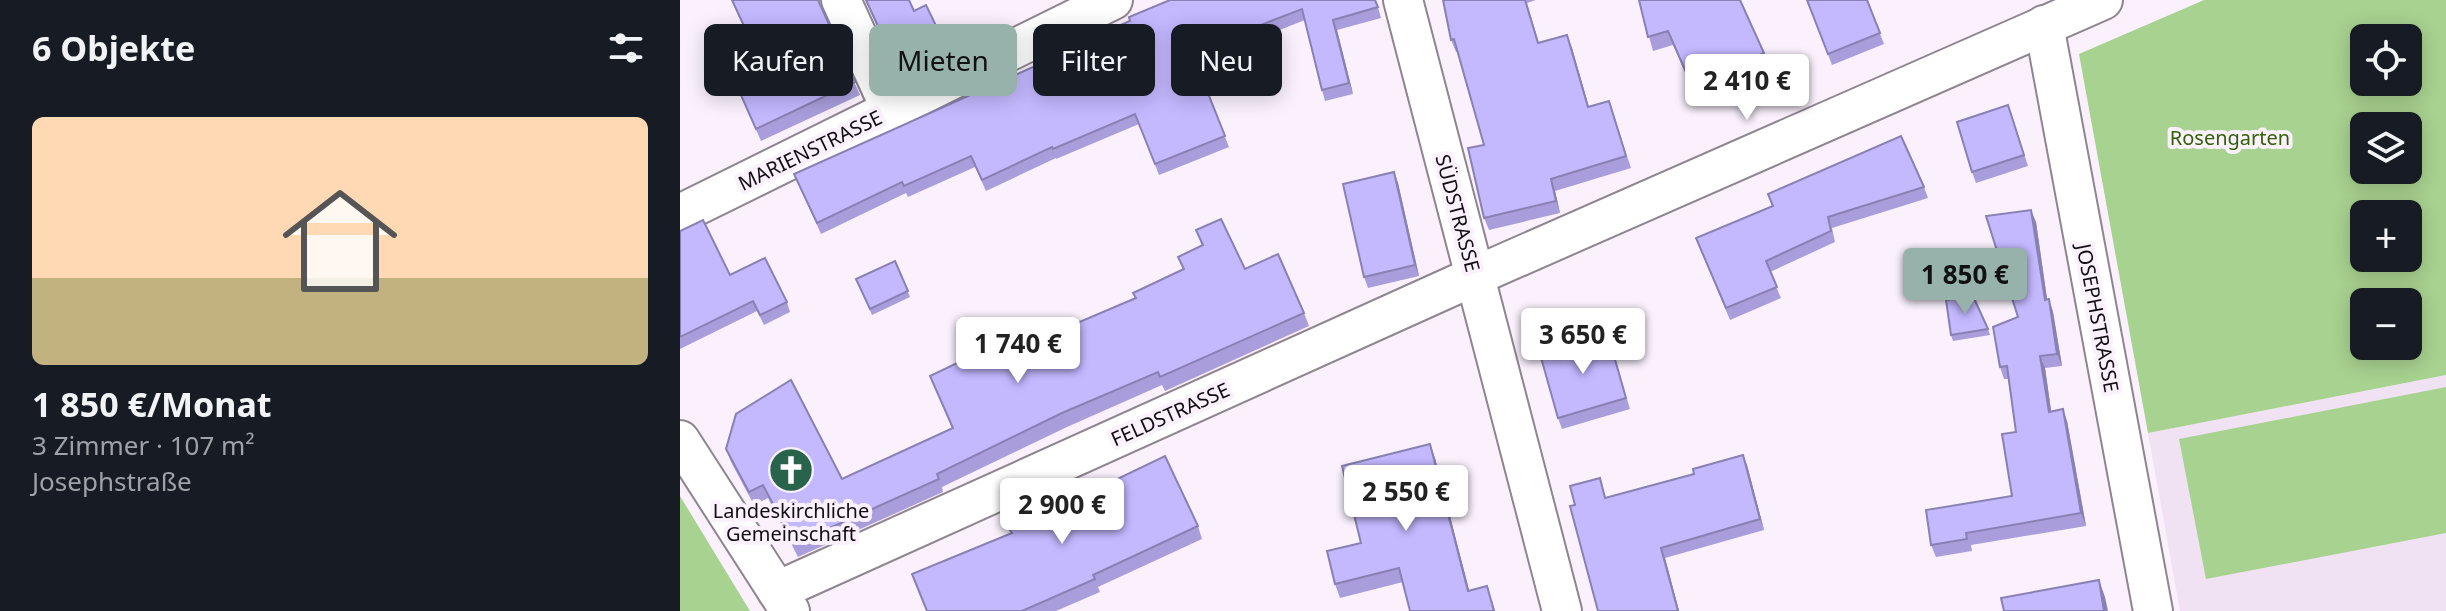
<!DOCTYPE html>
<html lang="de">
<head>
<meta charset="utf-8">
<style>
	body { margin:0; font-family:"Noto Sans",sans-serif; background:#242831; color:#f1f3f6; height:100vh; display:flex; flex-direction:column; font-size:30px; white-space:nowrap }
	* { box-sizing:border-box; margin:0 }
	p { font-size:26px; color:#9ea1a6 }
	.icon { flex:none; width:44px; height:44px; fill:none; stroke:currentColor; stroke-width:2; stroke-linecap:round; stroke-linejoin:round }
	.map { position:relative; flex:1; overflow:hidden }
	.details { display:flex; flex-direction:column; background:#171b24; width:680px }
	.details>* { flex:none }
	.banner { position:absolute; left:24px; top:24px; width:760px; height:72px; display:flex; gap:16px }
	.controls { position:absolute; left:1670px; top:24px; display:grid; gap:16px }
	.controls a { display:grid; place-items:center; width:72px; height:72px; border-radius:12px; background:#171b24; box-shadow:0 4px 20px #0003; font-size:40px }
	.price { position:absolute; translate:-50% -68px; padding:0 18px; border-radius:8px; background:#fff; color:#222; font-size:26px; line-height:52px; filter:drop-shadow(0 2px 4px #0008) }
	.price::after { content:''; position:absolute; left:50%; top:48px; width:24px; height:18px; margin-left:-12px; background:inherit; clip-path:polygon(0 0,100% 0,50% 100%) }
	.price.current { background:#97b2aa; color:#111 }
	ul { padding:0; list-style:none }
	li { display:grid; align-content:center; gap:16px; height:424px; padding:0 32px }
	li+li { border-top:2px solid #363941 }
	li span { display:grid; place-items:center; height:248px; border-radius:12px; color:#555 }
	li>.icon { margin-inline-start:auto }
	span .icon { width:144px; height:144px; fill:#fffc; stroke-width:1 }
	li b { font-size:34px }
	h2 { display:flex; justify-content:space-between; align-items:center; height:96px; padding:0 32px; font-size:34px }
	.chip { padding:0 28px; border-radius:12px; background:#171b24; box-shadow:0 4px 20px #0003; font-size:28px; line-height:72px }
	.chip.current { background:#97b2aa; color:#111 }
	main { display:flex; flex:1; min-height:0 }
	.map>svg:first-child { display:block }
	.built { fill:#f0e2f3 }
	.green { fill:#a8d290; fill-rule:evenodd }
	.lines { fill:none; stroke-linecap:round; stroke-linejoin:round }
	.minor-casing { stroke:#8e858f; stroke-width:42 }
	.minor { stroke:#fff; stroke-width:38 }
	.wall { fill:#a99edb }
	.shaded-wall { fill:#8981b2 }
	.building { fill:#c4b8ff; stroke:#8981b2; stroke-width:2 }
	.labels { text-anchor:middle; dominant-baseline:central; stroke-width:8; stroke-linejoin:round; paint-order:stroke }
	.park-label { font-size:20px; fill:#326006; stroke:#faf1fd }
	.street-label { font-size:20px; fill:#110e12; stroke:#faf1fd }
	.poi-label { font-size:20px; fill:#110e12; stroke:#faf1fd }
</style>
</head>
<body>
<main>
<section class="details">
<h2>6 Objekte<svg class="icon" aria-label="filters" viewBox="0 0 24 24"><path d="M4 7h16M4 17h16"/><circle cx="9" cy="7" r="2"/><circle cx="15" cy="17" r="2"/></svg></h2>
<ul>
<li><span style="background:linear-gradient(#ffd9b3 65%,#c2b280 0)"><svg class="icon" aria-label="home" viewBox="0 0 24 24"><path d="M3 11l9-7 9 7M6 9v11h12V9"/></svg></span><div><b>1 850 €/Monat</b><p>3 Zimmer · 107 m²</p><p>Josephstraße</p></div></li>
</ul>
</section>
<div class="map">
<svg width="1766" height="611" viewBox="0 0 1766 611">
	<rect width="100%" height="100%" fill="#faf1fd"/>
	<path class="built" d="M1766,375V611H1500L1468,433Z"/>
	<g class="green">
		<path d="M1524,0H1766V375L1468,433L1399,54ZM1684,38H1728V82H1684ZM1684,126H1728V170H1684ZM1684,214H1728V258H1684ZM1684,302H1728V346H1684Z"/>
		<path d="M1766,387V533L1526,579L1499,439Z"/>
		<path d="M0,496L70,611H0Z"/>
	</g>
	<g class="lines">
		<g class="minor-casing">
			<g id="minor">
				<path d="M161,0L211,110"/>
				<path d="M723,0L882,611"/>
				<path d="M1364,25L1473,611"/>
				<path d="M0,214L433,0"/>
				<path d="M0,440L110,611"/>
				<path d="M97,591L795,276L1423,0"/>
			</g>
		</g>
		<use href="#minor" class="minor"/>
	</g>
	<g class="wall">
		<path d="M51,0H140V5L180,95L81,141L56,84L84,71Z"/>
		<path d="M185,0H229L234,11L263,40L267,52L219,75Z"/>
		<path d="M696,0L701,18L657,30L673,94L645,101L642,90L625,20L554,48L556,53L518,68L549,147L479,175L459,124L376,159V158L306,191L295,167L228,197L226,193L141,234L114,174L402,45L450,21Z"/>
		<path d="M763,0H856L847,3L859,43L892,48L909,107L933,113L951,168L875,191L880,213L809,230L804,218V145L777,52H776L771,40Z"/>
		<path d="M959,0L1084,53L1089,66L1017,99L993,45L973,51Z"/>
		<path d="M1127,0H1187L1204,44L1152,65Z"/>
		<path d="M1332,116L1348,166L1296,183L1292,172Z"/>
		<path d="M714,172L718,183L739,276L688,288L684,277Z"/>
		<path d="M1244,187L1248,198L1152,228L1155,242L1090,272L1101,298L1050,320L1020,249L1092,206L1088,194Z"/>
		<path d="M1356,222L1367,300L1369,299L1373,312L1382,366L1365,368L1371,411L1387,421L1406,526L1291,545L1292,551L1256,557L1251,545L1332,496L1336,432L1328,379H1324L1320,367L1338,317Z"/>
		<path d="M516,230L565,269L624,313L629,326L485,391L482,385L387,427L262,487L263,492L118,557L88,498L74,505L51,462L46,449L162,479L272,428L250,376L369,335L455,298L503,270L498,257L522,246Z"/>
		<path d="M0,231L50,275L107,302L110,312L84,325L77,311L0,349Z"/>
		<path d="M215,261L230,297L192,315L176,279Z"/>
		<path d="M1308,329L1310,335L1273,341L1271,335Z"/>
		<path d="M928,335L950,409L882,429L878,418Z"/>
		<path d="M755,458L789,591L812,600L815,611H730L723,582L660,598L655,584L681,543Z"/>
		<path d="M1067,465L1084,530L985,558L999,611H918L895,505L923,489L926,498Z"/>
		<path d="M518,526L522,539L418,587L420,592L376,611H246Z"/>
	</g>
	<g class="shaded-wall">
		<path d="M653,20L657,30L673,94L669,83Z"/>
		<path d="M887,35L892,48L912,119L908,107Z"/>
		<path d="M714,172L718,183L739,276L735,265Z"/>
		<path d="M871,179L875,191L880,213L876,201Z"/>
		<path d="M1351,210L1356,222L1369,312L1365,300Z"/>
		<path d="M1369,299L1373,312L1382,366L1377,354Z"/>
		<path d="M1360,356L1365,368L1373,424L1369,412Z"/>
		<path d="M1383,409L1387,421L1406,526L1401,513Z"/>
		<path d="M750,444L755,458L793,605L788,591Z"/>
		<path d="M1063,455L1067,465L1084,530L1080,519Z"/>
		<path d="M981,548L985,558L999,611H998Z"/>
		<path d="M1419,580L1425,597L1428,611H1424Z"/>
	</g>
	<g class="building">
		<path d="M52,0H138L175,82L76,129L56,84L85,71Z"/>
		<path d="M186,0H229L234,11L246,5L263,40L215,63Z"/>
		<path d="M490,0H695L698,7L653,20L669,83L642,90L622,9L550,37L552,42L514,58L545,136L475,164L455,114L373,149L372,147L302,180L291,156L224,186L222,182L137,223L114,174L402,45L401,42L450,21L449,17Z"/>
		<path d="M763,0H845L858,43L887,35L908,107L929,101L946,156L871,179L876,201L804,218L788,148L804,145L774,39L771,40Z"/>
		<path d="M959,0H1060L1084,53L1012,86L988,31L968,37Z"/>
		<path d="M1127,0H1187L1200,33L1148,54Z"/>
		<path d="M1328,105L1344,155L1292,172L1277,122Z"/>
		<path d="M1221,136L1244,187L1148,217L1151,231L1086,261L1097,287L1046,308L1016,238L1093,206L1088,194Z"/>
		<path d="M714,172L735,265L684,277L663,184Z"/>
		<path d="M1351,210L1365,300L1369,299L1377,354L1360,356L1369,412L1383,409L1401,513L1286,533L1287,539L1251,545L1246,510L1332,496L1322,434L1336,432L1327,366L1320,367L1313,327L1338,317L1306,216Z"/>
		<path d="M541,219L565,269L598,254L624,313L480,377L478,372L382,413L257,474L259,479L114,544L83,485L69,492L46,449L56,414L111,380L162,479L273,428L250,376L363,322L369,335L456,298L453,293L504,269L498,257L523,245L516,230Z"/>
		<path d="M23,220L50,275L85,258L107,302L80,315L73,301L0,337V231Z"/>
		<path d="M215,261L228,291L190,309L176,279Z"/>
		<path d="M1293,296L1308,329L1271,335L1266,300Z"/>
		<path d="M928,335L946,398L878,418L860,354Z"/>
		<path d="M750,444L788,591L807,586L814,611H730L719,568L655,584L647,551L681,543L662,466Z"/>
		<path d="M1063,455L1080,519L981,548L998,611H918L890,506L895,505L890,486L920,478L925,498L1014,474L1013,469Z"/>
		<path d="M485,456L518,526L413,575L415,579L342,611H247L232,574L332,533L329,529L432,485L431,482Z"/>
		<path d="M1419,580L1424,611H1324L1321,598Z"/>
	</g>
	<defs>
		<g id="church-disc" transform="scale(2.3)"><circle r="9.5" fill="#29634c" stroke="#faf1fd"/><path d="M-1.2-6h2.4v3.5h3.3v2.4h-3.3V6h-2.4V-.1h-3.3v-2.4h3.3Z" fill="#fff"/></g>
	</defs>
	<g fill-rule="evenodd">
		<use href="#church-disc" x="111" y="470"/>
	</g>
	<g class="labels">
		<g class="park-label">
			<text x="1550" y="137">Rosengarten</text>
		</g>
		<g class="street-label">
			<text transform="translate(130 150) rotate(-26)">MARIENSTRASSE</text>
			<text transform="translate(778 213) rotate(75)">SÜDSTRASSE</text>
			<text transform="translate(1418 318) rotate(79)">JOSEPHSTRASSE</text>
			<text transform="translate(490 414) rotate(-24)">FELDSTRASSE</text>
		</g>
		<g class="poi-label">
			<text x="111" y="510">Landeskirchliche<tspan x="111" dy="23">Gemeinschaft</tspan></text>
		</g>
	</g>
</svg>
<div class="controls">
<a><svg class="icon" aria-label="locate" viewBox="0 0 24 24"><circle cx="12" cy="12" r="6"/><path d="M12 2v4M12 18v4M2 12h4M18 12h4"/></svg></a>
<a><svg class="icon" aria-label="layers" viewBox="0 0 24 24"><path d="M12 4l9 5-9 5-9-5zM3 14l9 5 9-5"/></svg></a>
<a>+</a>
<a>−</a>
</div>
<b class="price" style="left:1067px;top:122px">2 410 €</b>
<b class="price current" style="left:1285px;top:316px">1 850 €</b>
<b class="price" style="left:903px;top:376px">3 650 €</b>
<b class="price" style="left:338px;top:385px">1 740 €</b>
<b class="price" style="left:726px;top:533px">2 550 €</b>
<b class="price" style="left:382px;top:546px">2 900 €</b>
<div class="banner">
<a class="chip">Kaufen</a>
<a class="chip current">Mieten</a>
<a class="chip">Filter</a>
<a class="chip">Neu</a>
</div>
</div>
</main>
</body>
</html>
